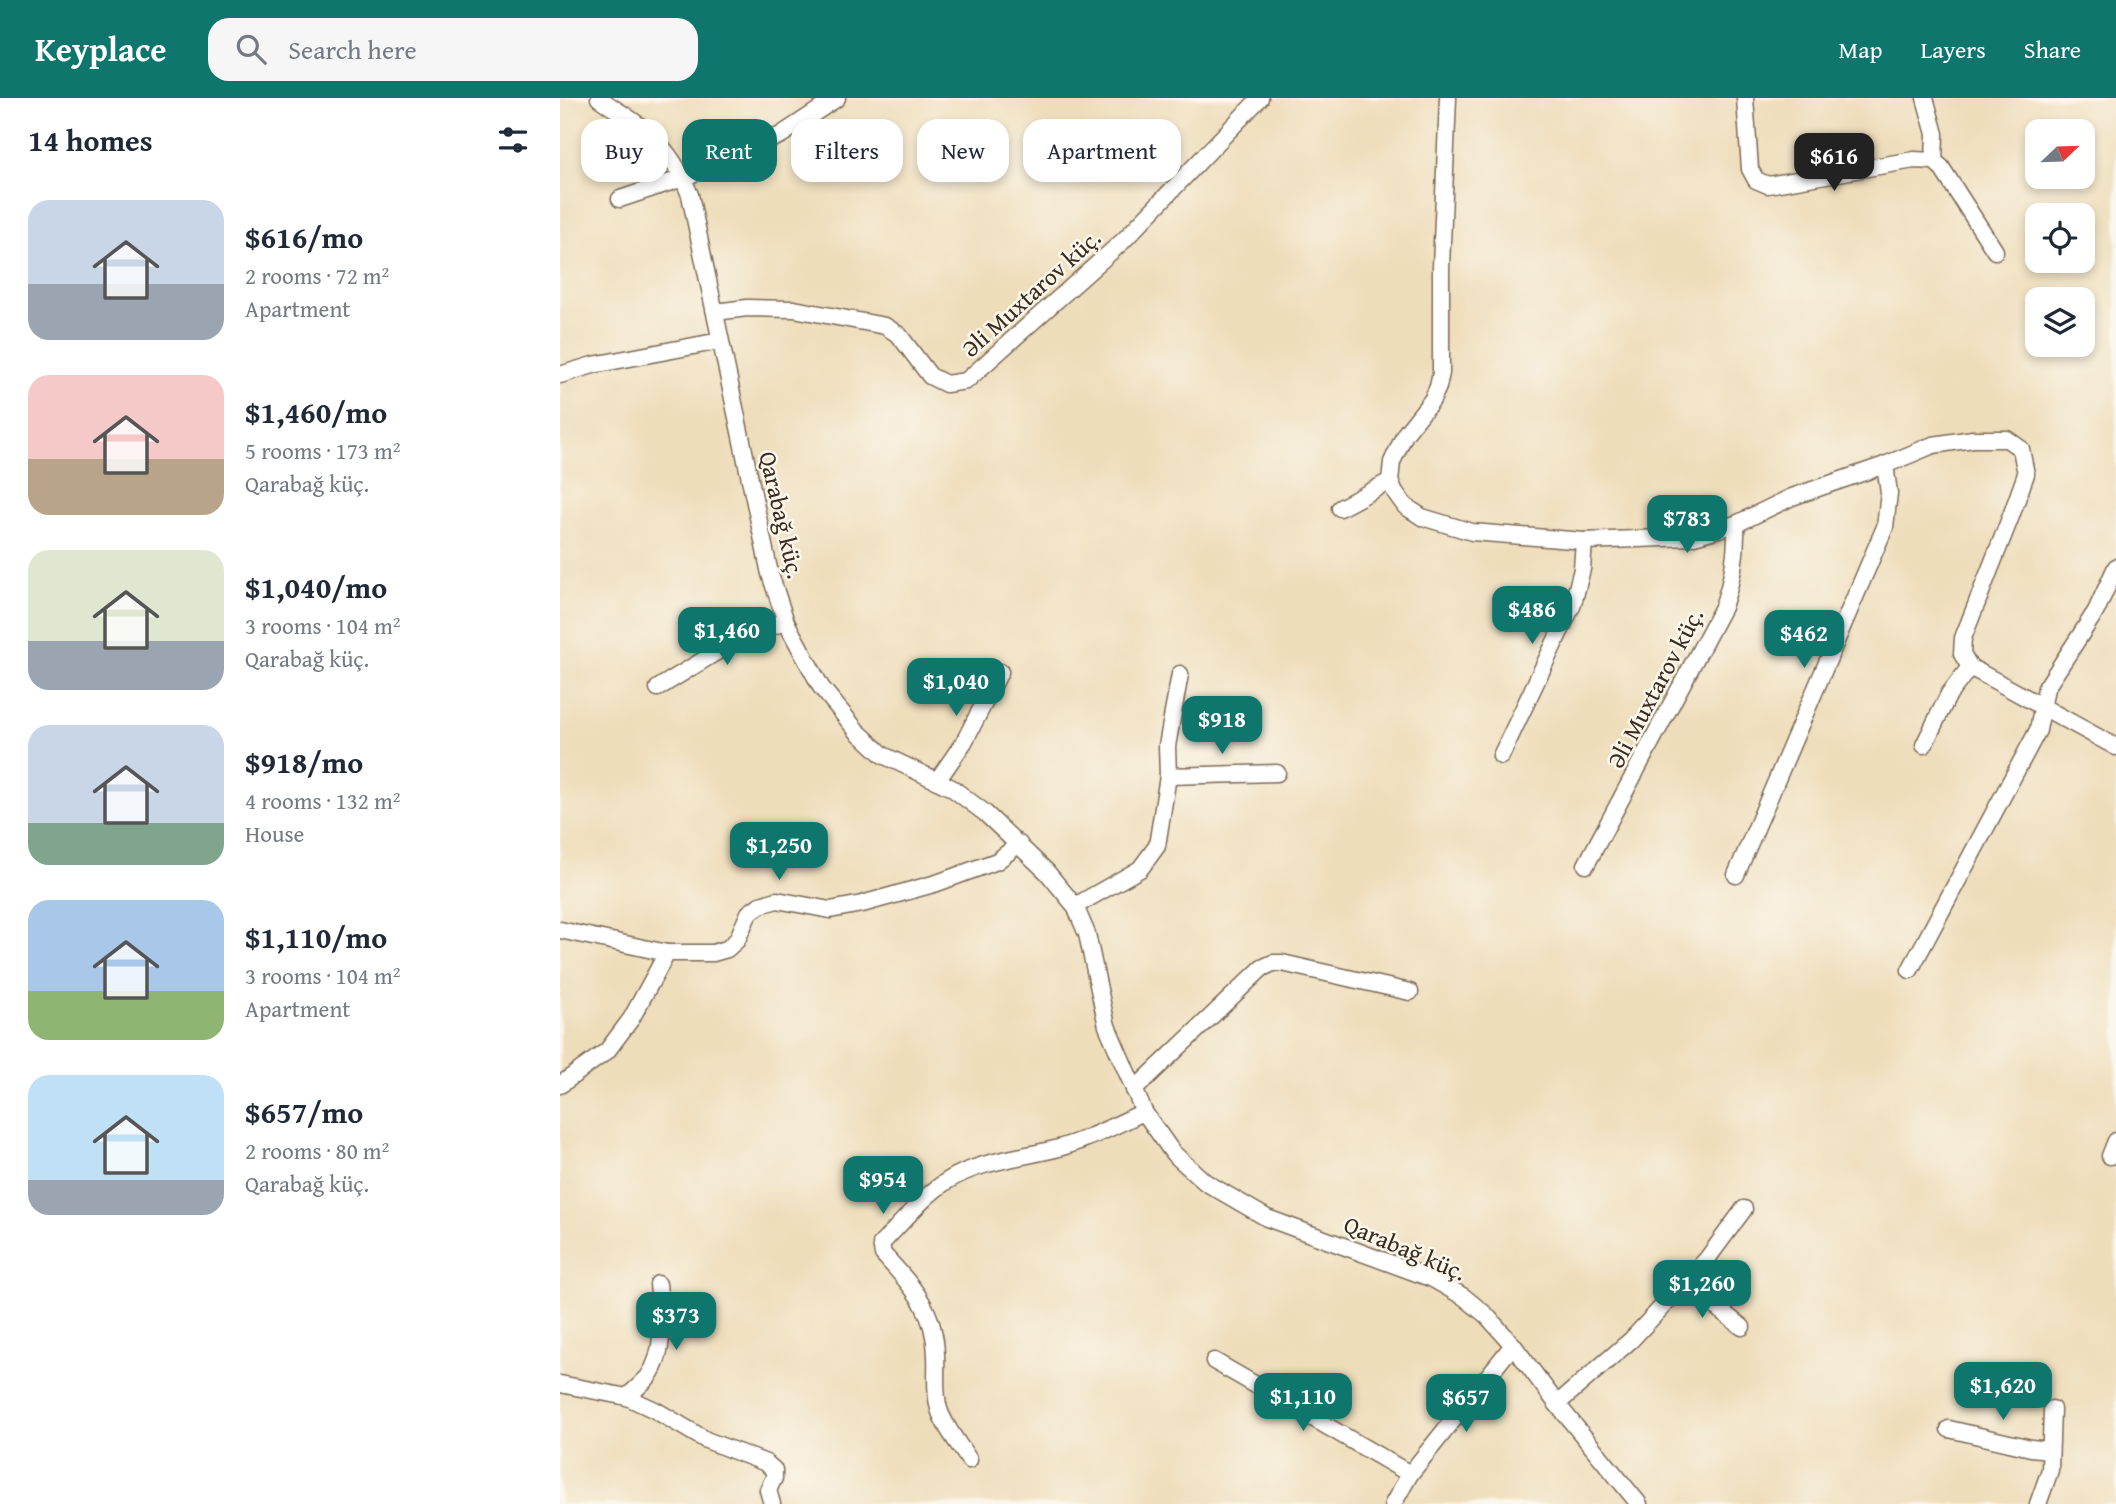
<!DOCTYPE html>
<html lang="en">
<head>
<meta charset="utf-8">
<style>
	body { margin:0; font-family:"Gentium Book Plus",serif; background:#f6f6f7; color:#1f2937; height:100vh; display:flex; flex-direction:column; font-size:26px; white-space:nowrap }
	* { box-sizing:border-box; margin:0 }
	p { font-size:23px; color:#747a83 }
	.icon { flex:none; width:38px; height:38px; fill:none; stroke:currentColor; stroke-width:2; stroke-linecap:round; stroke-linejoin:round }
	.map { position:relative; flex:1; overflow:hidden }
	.drawer { display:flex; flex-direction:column; background:#fff; width:560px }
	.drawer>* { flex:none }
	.banner { position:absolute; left:21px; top:21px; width:665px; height:63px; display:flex; gap:14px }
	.needle { width:46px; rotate:67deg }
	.controls { position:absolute; left:1465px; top:21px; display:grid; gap:14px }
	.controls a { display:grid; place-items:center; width:70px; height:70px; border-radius:14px; background:#fff; box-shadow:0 4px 10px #0003; font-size:35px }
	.price { position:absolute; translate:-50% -60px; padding:0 16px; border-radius:14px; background:#0f766e; color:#fff; font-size:23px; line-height:46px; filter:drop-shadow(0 2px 4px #0008) }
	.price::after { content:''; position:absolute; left:50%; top:42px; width:21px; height:16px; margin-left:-10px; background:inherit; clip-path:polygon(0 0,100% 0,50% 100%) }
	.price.active { background:#222; color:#fff }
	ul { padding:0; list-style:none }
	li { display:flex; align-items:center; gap:21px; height:175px; padding:0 28px }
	li span { display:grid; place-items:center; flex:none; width:196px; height:140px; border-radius:21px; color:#555 }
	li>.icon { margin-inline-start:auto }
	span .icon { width:84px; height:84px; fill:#fffc; stroke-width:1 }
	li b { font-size:30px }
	h2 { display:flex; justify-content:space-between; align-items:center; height:84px; padding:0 28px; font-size:30px }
	.tag { padding:0 24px; border-radius:21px; background:#fff; box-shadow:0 4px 10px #0003; font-size:24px; line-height:63px }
	.tag.active { background:#0f766e; color:#fff }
	header { display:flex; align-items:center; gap:42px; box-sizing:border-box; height:98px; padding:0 35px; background:#0f766e; color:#fff }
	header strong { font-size:33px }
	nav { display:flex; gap:38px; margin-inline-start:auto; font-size:24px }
	.search { width:490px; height:63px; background:#f6f6f7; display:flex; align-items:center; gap:18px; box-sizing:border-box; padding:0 24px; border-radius:21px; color:#747a83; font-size:26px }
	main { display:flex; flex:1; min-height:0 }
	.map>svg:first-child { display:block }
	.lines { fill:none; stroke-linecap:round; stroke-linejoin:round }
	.minor-casing { stroke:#7a6955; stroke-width:19 }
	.minor { stroke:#fff; stroke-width:16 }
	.labels { text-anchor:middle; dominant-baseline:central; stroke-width:5; stroke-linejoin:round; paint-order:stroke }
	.street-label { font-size:24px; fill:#3b2a1e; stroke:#fbf7ec }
</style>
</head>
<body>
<header>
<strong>Keyplace</strong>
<div class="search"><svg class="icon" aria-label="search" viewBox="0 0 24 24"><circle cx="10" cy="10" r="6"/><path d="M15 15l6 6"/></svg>Search here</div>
<nav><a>Map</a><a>Layers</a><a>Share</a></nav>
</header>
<main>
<section class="drawer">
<h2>14 homes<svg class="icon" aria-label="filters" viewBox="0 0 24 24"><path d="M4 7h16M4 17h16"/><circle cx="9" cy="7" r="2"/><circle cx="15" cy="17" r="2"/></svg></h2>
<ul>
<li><span style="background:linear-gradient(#c9d6e8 60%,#9aa5b1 0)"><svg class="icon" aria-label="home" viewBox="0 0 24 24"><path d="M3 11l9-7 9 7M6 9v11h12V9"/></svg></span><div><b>$616/mo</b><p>2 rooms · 72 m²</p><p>Apartment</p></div></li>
<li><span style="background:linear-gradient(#f6c9c9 60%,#b9a48a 0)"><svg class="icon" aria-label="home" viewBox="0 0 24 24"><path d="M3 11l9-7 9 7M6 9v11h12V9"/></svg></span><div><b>$1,460/mo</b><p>5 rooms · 173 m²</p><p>Qarabağ küç.</p></div></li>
<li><span style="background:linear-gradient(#dfe7d0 65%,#9aa5b1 0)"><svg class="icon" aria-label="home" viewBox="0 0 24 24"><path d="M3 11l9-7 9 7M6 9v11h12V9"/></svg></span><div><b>$1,040/mo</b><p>3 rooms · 104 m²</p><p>Qarabağ küç.</p></div></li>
<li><span style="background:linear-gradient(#c9d6e8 70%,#7fa58c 0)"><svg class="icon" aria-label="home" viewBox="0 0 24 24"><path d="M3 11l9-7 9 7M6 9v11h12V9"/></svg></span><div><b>$918/mo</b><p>4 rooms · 132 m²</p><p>House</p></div></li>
<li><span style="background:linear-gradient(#a9c7e8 65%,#8fb573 0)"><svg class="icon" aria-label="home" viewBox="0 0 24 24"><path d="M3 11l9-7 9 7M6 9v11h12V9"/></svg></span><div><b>$1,110/mo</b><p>3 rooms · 104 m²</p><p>Apartment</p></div></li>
<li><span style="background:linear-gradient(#bfe0f5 75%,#9aa5b1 0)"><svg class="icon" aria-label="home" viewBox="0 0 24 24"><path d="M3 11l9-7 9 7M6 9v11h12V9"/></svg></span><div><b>$657/mo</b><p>2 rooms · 80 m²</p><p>Qarabağ küç.</p></div></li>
</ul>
</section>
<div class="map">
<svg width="1556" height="1406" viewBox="0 0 1556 1406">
	<rect width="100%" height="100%" fill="#fbf7ec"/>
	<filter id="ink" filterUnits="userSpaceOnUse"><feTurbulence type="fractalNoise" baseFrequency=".0143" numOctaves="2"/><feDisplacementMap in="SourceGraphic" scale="14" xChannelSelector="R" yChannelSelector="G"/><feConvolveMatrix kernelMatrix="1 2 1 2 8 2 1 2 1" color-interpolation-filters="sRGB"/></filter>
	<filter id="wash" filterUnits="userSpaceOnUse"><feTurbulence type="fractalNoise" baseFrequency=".00686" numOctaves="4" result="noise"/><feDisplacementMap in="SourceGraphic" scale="28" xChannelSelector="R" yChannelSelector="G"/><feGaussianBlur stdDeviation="1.57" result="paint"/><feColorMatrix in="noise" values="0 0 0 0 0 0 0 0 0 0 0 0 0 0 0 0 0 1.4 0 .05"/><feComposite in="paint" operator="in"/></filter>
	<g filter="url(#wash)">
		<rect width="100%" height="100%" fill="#eeddba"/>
	</g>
	<g filter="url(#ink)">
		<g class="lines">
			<g class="minor-casing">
				<g id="minor">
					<path d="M39,0C55,12 75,22 89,36C107,52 121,74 130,97L210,476L226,524L234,539L261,589L297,633L323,657L392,690L425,715L487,774L515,808L527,836L547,928L584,1014L613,1055L645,1084L707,1120L873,1181L904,1199L926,1217L953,1247L997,1306L1079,1406"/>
					<path d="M888,0L881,169V275L878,289L872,302L845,336L832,364L830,383L835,394L845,408L862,419L912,434L1024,443L1130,439L1176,426L1232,399L1325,367L1373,347L1413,341H1447L1461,351L1466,376L1451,418L1403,540L1402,556L1410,569L1556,649"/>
					<path d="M1185,0L1190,71L1196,82L1208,87L1354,62L1374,63L1381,69L1435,153"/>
					<path d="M1365,0L1375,36L1374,63"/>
					<path d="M60,101L123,80L221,37L277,0"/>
					<path d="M155,214L187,210L234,211L325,228L339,237L370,278L386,286L406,283L563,143L700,0"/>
					<path d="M0,277L33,267L160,243"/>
					<path d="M780,410L830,383"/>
					<path d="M98,590L184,537L226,524"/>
					<path d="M1364,647L1389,596L1410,569"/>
					<path d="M941,658L1013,506L1022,471L1024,443"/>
					<path d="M608,678L717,675"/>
					<path d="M377,683L404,644L440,574"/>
					<path d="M1026,767L1163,509C1173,481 1177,456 1176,426"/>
					<path d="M1176,777L1325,429L1329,395L1325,367"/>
					<path d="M515,808L580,771L597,748L608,678L607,648L620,576"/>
					<path d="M0,832L107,855H153L167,851L177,842L189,815L200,807L217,802L270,812L302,806L377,785L437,763L459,746"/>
					<path d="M1350,872L1478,632L1486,590L1536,513L1556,469"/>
					<path d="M0,987L47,953L71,921L107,855"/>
					<path d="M574,992L702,870L713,865H722L850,894"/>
					<path d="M1550,1058L1556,1043"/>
					<path d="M1124,1185L1182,1229"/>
					<path d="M654,1263L850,1376"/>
					<path d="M0,1286L67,1299L95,1312L146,1342L206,1365L214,1372V1380L208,1392L212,1406"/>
					<path d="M67,1299C73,1293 82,1286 88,1279C107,1253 101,1215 98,1186"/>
					<path d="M997,1306L1071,1242L1147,1161L1184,1111"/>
					<path d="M1389,1331L1471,1350L1490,1352"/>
					<path d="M409,1362C399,1346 384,1328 379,1311C374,1294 377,1274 376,1257C375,1211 352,1188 323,1156L321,1146C341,1126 363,1098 387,1083C419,1063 459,1060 495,1051C526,1043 555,1027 584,1014"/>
					<path d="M833,1406L850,1376L953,1247"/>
					<path d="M1478,1406L1490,1372L1492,1311"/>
				</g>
			</g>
			<use href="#minor" class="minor"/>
		</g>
	</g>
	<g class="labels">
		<g class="street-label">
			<text transform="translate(471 195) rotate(-42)">Əli Muxtarov küç.</text>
			<text transform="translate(222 417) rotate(77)">Qarabağ küç.</text>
			<text transform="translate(1095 590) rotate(-62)">Əli Muxtarov küç.</text>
			<text transform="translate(845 1150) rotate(23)">Qarabağ küç.</text>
		</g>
	</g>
</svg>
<div class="controls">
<a><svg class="needle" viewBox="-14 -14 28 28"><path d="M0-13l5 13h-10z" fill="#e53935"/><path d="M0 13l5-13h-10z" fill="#747a83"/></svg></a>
<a><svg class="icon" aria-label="locate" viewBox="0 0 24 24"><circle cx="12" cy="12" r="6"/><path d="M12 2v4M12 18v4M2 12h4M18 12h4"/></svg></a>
<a><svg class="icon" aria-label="layers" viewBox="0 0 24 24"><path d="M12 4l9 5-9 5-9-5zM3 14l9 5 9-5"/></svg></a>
</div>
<b class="price active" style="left:1274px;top:95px">$616</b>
<b class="price" style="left:1127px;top:457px">$783</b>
<b class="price" style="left:972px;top:548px">$486</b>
<b class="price" style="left:167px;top:569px">$1,460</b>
<b class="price" style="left:1244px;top:572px">$462</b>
<b class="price" style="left:396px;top:620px">$1,040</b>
<b class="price" style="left:662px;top:658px">$918</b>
<b class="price" style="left:219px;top:784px">$1,250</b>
<b class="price" style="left:323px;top:1118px">$954</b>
<b class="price" style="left:1142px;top:1222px">$1,260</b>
<b class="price" style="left:116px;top:1254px">$373</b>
<b class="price" style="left:1443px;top:1324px">$1,620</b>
<b class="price" style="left:743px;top:1335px">$1,110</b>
<b class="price" style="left:906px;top:1336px">$657</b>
<div class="banner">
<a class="tag">Buy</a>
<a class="tag active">Rent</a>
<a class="tag">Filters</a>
<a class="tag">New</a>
<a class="tag">Apartment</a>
</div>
</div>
</main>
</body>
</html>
